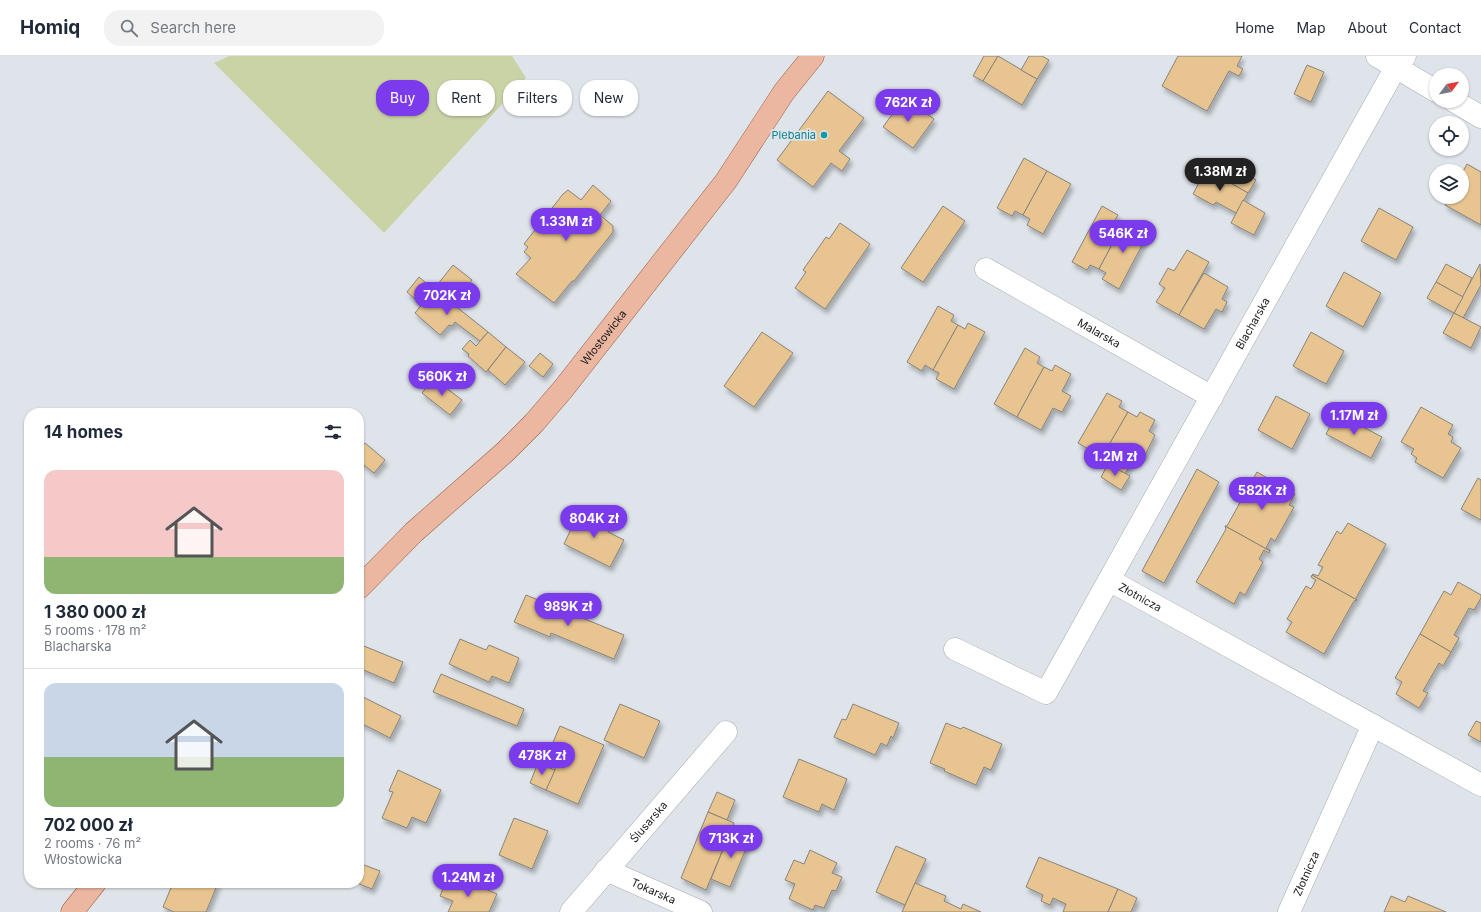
<!DOCTYPE html>
<html lang="en">
<head>
<meta charset="utf-8">
<style>
	body { margin:0; font-family:Inter,sans-serif; background:#f2f2f3; color:#1f2937; height:100vh; display:flex; flex-direction:column; font-size:15px; white-space:nowrap }
	* { box-sizing:border-box; margin:0 }
	p { font-size:13px; color:#747a83 }
	.icon { flex:none; width:22px; height:22px; fill:none; stroke:currentColor; stroke-width:2; stroke-linecap:round; stroke-linejoin:round }
	.map { position:relative; flex:1; overflow:hidden }
	.sheet { position:absolute; left:24px; top:352px; width:340px; height:480px; display:flex; flex-direction:column; background:#fff; border-radius:16px; box-shadow:0 1px 3px #0004 }
	.sheet>* { flex:none }
	.banner { position:absolute; left:376px; top:24px; width:380px; height:36px; display:flex; gap:8px }
	.needle { width:26px; rotate:58deg }
	.tools { position:absolute; left:1429px; top:12px; display:grid; gap:8px }
	.tools a { display:grid; place-items:center; width:40px; height:40px; border-radius:50%; background:#fff; box-shadow:0 1px 3px #0004; font-size:20px }
	.price { position:absolute; translate:-50% -34px; padding:0 9px; border-radius:14px; background:#7c3aed; color:#fff; font-size:13px; line-height:26px; filter:drop-shadow(0 1px 2px #0008) }
	.price::after { content:''; position:absolute; left:50%; top:24px; width:12px; height:9px; margin-left:-6px; background:inherit; clip-path:polygon(0 0,100% 0,50% 100%) }
	.price.active { background:#222; color:#fff }
	ul { padding:0; list-style:none }
	li { display:grid; align-content:center; gap:8px; height:212px; padding:0 20px }
	li+li { border-top:1px solid #e0e1e3 }
	li span { display:grid; place-items:center; height:124px; border-radius:12px; color:#555 }
	li>.icon { margin-inline-start:auto }
	span .icon { width:72px; height:72px; fill:#fffc; stroke-width:1 }
	li b { font-size:17px }
	h2 { display:flex; justify-content:space-between; align-items:center; height:48px; padding:0 20px; font-size:17px }
	.tag { padding:0 14px; border-radius:16px; background:#fff; box-shadow:0 1px 3px #0004; font-size:14px; line-height:36px }
	.tag.active { background:#7c3aed; color:#fff }
	header { display:flex; align-items:center; gap:24px; box-sizing:border-box; height:56px; padding:0 20px; background:#fff; border-bottom:1px solid #e0e1e3 }
	header strong { font-size:19px }
	nav { display:flex; gap:22px; margin-inline-start:auto; font-size:14px }
	.search { width:280px; height:36px; background:#f2f2f3; display:flex; align-items:center; gap:10px; box-sizing:border-box; padding:0 14px; border-radius:16px; color:#747a83; font-size:15px }
	.map>svg:first-child { display:block }
	.green { fill:#cad3a5 }
	.building { fill:#e8c590; stroke:#88837d; filter:url(#shadow) }
	.lines { fill:none; stroke-linecap:round; stroke-linejoin:round }
	.minor-casing { stroke:#a6acb2; stroke-width:23 }
	.major-casing { stroke:#9a6149; stroke-width:23 }
	.minor { stroke:#fff; stroke-width:22 }
	.major { stroke:#ecb7a0; stroke-width:22 }
	.culture-dot { fill:#0f9aa8; stroke:#dee4ea; stroke-width:1.5 }
	.labels { text-anchor:middle; dominant-baseline:central; stroke-width:3.5; stroke-linejoin:round; paint-order:stroke }
	.culture-label { font-size:11px; fill:#0d838f; stroke:#dee4ea; text-anchor:end }
	.street-label { font-size:11px; fill:#181a1c; stroke:#dee4ea }
</style>
</head>
<body>
<header>
<strong>Homiq</strong>
<div class="search"><svg class="icon" aria-label="search" viewBox="0 0 24 24"><circle cx="10" cy="10" r="6"/><path d="M15 15l6 6"/></svg>Search here</div>
<nav><a>Home</a><a>Map</a><a>About</a><a>Contact</a></nav>
</header>
<div class="map">
<svg width="1481" height="856" viewBox="0 0 1481 856">
	<defs>
		<filter id="shadow"><feDropShadow dx="2.5" dy="4.5" stdDeviation="2" flood-color="#0004"/></filter>
	</defs>
	<rect width="100%" height="100%" fill="#dee4ea"/>
	<path class="green" d="M229,0H512L526,22L384,177L214,7Z"/>
	<g class="building">
		<path d="M984,0H998L983,25L973,20Z"/>
		<path d="M998,0L1037,23L1022,49L983,25Z"/>
		<path d="M1029,0H1042L1049,4L1037,23L1021,14Z"/>
		<path d="M1178,0H1242L1237,10L1243,13L1239,20L1229,15L1207,55L1162,30Z"/>
		<path d="M1307,9L1324,16L1311,46L1294,38Z"/>
		<path d="M828,35L864,62L839,95L850,103L842,115L831,107L813,131L777,104Z"/>
		<path d="M904,42L934,63L913,92L883,71Z"/>
		<path d="M1024,102L1047,115L1023,159L1015,155L1012,160L997,152Z"/>
		<path d="M1467,108L1481,116V169L1445,149L1449,141H1462V117Z"/>
		<path d="M1235,111L1256,124L1248,137L1227,125Z"/>
		<path d="M1206,113L1248,137L1236,157L1216,146L1213,149L1193,138Z"/>
		<path d="M1047,115L1071,128L1043,178L1027,169L1030,163L1023,159Z"/>
		<path d="M593,129L611,145L600,159L613,170V176L574,225H572L554,247L516,218L531,202L524,196L528,191L524,188L563,138L568,134L581,144Z"/>
		<path d="M1243,144L1265,157L1254,179L1231,167Z"/>
		<path d="M943,150L965,165L923,226L901,212Z"/>
		<path d="M1102,150L1118,159L1115,164L1123,168L1099,213L1090,209L1087,214L1072,206Z"/>
		<path d="M1379,152L1413,171L1396,204L1361,185Z"/>
		<path d="M1131,165L1149,176L1119,233L1102,223L1106,217L1099,213L1123,168L1128,171Z"/>
		<path d="M840,167L870,188L825,253L795,232L806,216L803,214L826,181L829,183Z"/>
		<path d="M1187,194L1209,206L1179,259L1156,246L1165,232L1159,228L1168,212L1174,215Z"/>
		<path d="M1446,208L1472,222L1463,241L1436,226Z"/>
		<path d="M1480,208L1481,229L1463,262L1454,257Z"/>
		<path d="M453,209L472,224L453,248L434,233Z"/>
		<path d="M1344,216L1381,237L1363,271L1326,250Z"/>
		<path d="M1204,217L1228,231L1222,243L1227,246L1222,256L1216,253L1204,273L1179,259Z"/>
		<path d="M419,221L433,233L422,249L407,236Z"/>
		<path d="M1436,226L1463,241L1454,257L1427,242Z"/>
		<path d="M434,233L488,276L480,285L455,266L452,270L449,269L440,279L415,257Z"/>
		<path d="M938,250L954,259L951,265L958,269L933,314L925,309L922,315L907,306Z"/>
		<path d="M1454,257L1481,271L1471,292L1443,277Z"/>
		<path d="M968,267L985,276L954,333L936,323L939,317L933,314L958,269L965,273Z"/>
		<path d="M488,276L506,291L486,316L468,300L469,298L462,293L470,284L476,290Z"/>
		<path d="M762,276L793,297L754,351L724,330Z"/>
		<path d="M1311,276L1344,295L1326,328L1293,310Z"/>
		<path d="M506,291L525,306L505,329L488,314Z"/>
		<path d="M1025,292L1040,301L1037,307L1044,311L1017,361L994,348Z"/>
		<path d="M540,297L553,308L543,321L529,310Z"/>
		<path d="M1055,309L1071,318L1062,335L1071,340L1062,356L1053,352L1041,374L1017,361L1044,311L1052,315Z"/>
		<path d="M433,322L462,344L450,359L422,337Z"/>
		<path d="M1107,337L1122,345L1119,351L1128,356L1102,401L1078,387Z"/>
		<path d="M1276,340L1310,358L1292,393L1258,374Z"/>
		<path d="M1421,351L1453,369L1448,378L1453,381L1451,386L1461,392L1443,422L1415,406L1417,402L1411,398L1414,393L1401,386Z"/>
		<path d="M1128,356L1137,361L1140,356L1155,364L1149,375L1155,379L1144,401L1136,397L1125,418L1108,408L1110,405L1102,401Z"/>
		<path d="M1337,357L1382,381L1371,402L1326,378Z"/>
		<path d="M365,387L385,404L374,417L359,405V394Z"/>
		<path d="M1108,408L1130,420L1121,434L1101,421Z"/>
		<path d="M1197,413L1219,426L1164,527L1142,515Z"/>
		<path d="M1257,416L1295,438L1289,449L1294,451L1275,485L1271,482L1266,492L1270,494V495L1225,470H1227Z"/>
		<path d="M1478,422L1481,424V464L1461,453Z"/>
		<path d="M580,454L611,469L608,476L624,484L610,511L564,488Z"/>
		<path d="M1348,467L1386,488L1356,542L1357,544L1312,519L1313,518L1318,520L1323,511L1318,509L1337,475L1341,478Z"/>
		<path d="M1225,470L1270,495L1269,497L1264,494L1259,503L1263,506L1245,539L1240,536L1234,548L1196,526L1226,473Z"/>
		<path d="M1312,519L1357,544L1354,545L1324,598L1286,576L1292,566L1287,563L1306,530L1311,533L1316,524L1311,521Z"/>
		<path d="M1458,526L1481,539V542L1474,554L1469,552L1454,579L1459,582L1451,596L1420,578L1444,535L1451,539Z"/>
		<path d="M526,539L624,579L614,603L551,577L550,581L514,566Z"/>
		<path d="M1420,578L1451,596L1443,610L1439,607L1423,635L1428,637L1419,652L1396,638L1402,626L1395,622Z"/>
		<path d="M460,583L486,594L489,589L519,602L509,627L492,620L489,626L449,608Z"/>
		<path d="M359,588L403,606L394,627L359,612Z"/>
		<path d="M441,618L524,653L517,670L433,636Z"/>
		<path d="M359,639L401,660L390,682L359,666Z"/>
		<path d="M620,648L660,665L644,702L604,684Z"/>
		<path d="M853,648L899,667L893,682L891,680L887,690L881,687L875,699L834,681L842,663L846,664Z"/>
		<path d="M1476,665L1481,667V686L1468,679Z"/>
		<path d="M946,667L961,673L963,671L1002,688L991,714L984,711L976,729L944,715L945,713L930,707Z"/>
		<path d="M560,670L604,689L578,748L546,734L562,696L551,691Z"/>
		<path d="M799,703L847,723L834,754L822,748L819,756L783,741Z"/>
		<path d="M538,707L555,714L546,734L530,727Z"/>
		<path d="M398,714L441,734L426,767L412,761L407,772L382,762L393,736L389,735Z"/>
		<path d="M717,736L735,744L727,764L708,756Z"/>
		<path d="M708,756L734,767L706,834L681,822Z"/>
		<path d="M514,762L548,775L532,813L499,799Z"/>
		<path d="M731,774L750,783L730,831L711,823Z"/>
		<path d="M896,790L926,803L905,849L876,836Z"/>
		<path d="M810,794L837,807L832,817L842,821L836,835L832,834L824,852L815,849L813,854L789,843L795,828L785,824L794,804L804,808Z"/>
		<path d="M1039,801L1118,833L1108,856H1063L1066,848L1053,842L1050,849L1041,845L1043,839L1026,831Z"/>
		<path d="M359,807L380,815L372,833L357,827H359Z"/>
		<path d="M462,823L497,838L489,856H448L453,845L440,840L446,825L459,831Z"/>
		<path d="M173,827H218L206,856H174L163,851Z"/>
		<path d="M915,827L946,840L944,845L961,853L963,848L981,856H902Z"/>
		<path d="M1118,833L1137,842L1131,856H1108Z"/>
		<path d="M1391,840L1405,846L1408,840L1446,856H1384Z"/>
	</g>
	<g class="lines">
		<g class="minor-casing">
			<g id="minor">
				<path d="M1377,0L1436,35"/>
				<path d="M1454,45L1481,61"/>
				<path id="s1" d="M986,213L1212,341"/>
				<path id="s2" d="M1109,524L1396,11L1405,0"/>
				<path id="s3" d="M955,593L1046,637L1109,524L1481,729"/>
				<path id="s4" d="M606,814L701,856"/>
				<path id="s5" d="M571,856L726,676"/>
				<path id="s6" d="M1289,856L1373,669"/>
			</g>
		</g>
		<g class="major-casing">
			<g id="major">
				<path id="s7" d="M359,532L414,476L505,396L534,367L564,332L726,125L784,36L813,0"/>
				<path d="M72,856L95,827"/>
			</g>
		</g>
		<use href="#minor" class="minor"/>
		<use href="#major" class="major"/>
	</g>
	<circle class="culture-dot" cx="824" cy="79" r="4"/>
	<g class="labels">
		<g class="culture-label">
			<text x="816" y="79">Plebania</text>
		</g>
		<g class="street-label">
			<text stroke="none"><textPath href="#s2" startOffset="294">Blacharska</textPath></text>
			<text stroke="none"><textPath href="#s1" startOffset="130">Malarska</textPath></text>
			<text stroke="none"><textPath href="#s7" startOffset="351">Włostowicka</textPath></text>
			<text stroke="none"><textPath href="#s3" startOffset="266">Złotnicza</textPath></text>
			<text stroke="none"><textPath href="#s5" startOffset="119">Ślusarska</textPath></text>
			<text stroke="none"><textPath href="#s6" startOffset="42">Złotnicza</textPath></text>
			<text stroke="none"><textPath href="#s4" startOffset="52">Tokarska</textPath></text>
		</g>
	</g>
</svg>
<div class="tools">
<a><svg class="needle" viewBox="-14 -14 28 28"><path d="M0-13l5 13h-10z" fill="#e53935"/><path d="M0 13l5-13h-10z" fill="#747a83"/></svg></a>
<a><svg class="icon" aria-label="locate" viewBox="0 0 24 24"><circle cx="12" cy="12" r="6"/><path d="M12 2v4M12 18v4M2 12h4M18 12h4"/></svg></a>
<a><svg class="icon" aria-label="layers" viewBox="0 0 24 24"><path d="M12 4l9 5-9 5-9-5zM3 14l9 5 9-5"/></svg></a>
</div>
<b class="price" style="left:908px;top:67px">762K zł</b>
<b class="price active" style="left:1220px;top:136px">1.38M zł</b>
<b class="price" style="left:566px;top:186px">1.33M zł</b>
<b class="price" style="left:1123px;top:198px">546K zł</b>
<b class="price" style="left:447px;top:260px">702K zł</b>
<b class="price" style="left:442px;top:341px">560K zł</b>
<b class="price" style="left:1354px;top:380px">1.17M zł</b>
<b class="price" style="left:1115px;top:421px">1.2M zł</b>
<b class="price" style="left:1262px;top:455px">582K zł</b>
<b class="price" style="left:594px;top:483px">804K zł</b>
<b class="price" style="left:568px;top:571px">989K zł</b>
<b class="price" style="left:542px;top:720px">478K zł</b>
<b class="price" style="left:731px;top:803px">713K zł</b>
<b class="price" style="left:468px;top:842px">1.24M zł</b>
<div class="banner">
<a class="tag active">Buy</a>
<a class="tag">Rent</a>
<a class="tag">Filters</a>
<a class="tag">New</a>
</div>
<section class="sheet">
<h2>14 homes<svg class="icon" aria-label="filters" viewBox="0 0 24 24"><path d="M4 7h16M4 17h16"/><circle cx="9" cy="7" r="2"/><circle cx="15" cy="17" r="2"/></svg></h2>
<ul>
<li><span style="background:linear-gradient(#f6c9c9 70%,#8fb573 0)"><svg class="icon" aria-label="home" viewBox="0 0 24 24"><path d="M3 11l9-7 9 7M6 9v11h12V9"/></svg></span><div><b>1 380 000 zł</b><p>5 rooms · 178 m²</p><p>Blacharska</p></div></li>
<li><span style="background:linear-gradient(#c9d6e8 60%,#8fb573 0)"><svg class="icon" aria-label="home" viewBox="0 0 24 24"><path d="M3 11l9-7 9 7M6 9v11h12V9"/></svg></span><div><b>702 000 zł</b><p>2 rooms · 76 m²</p><p>Włostowicka</p></div></li>
</ul>
</section>
</div>
</body>
</html>
